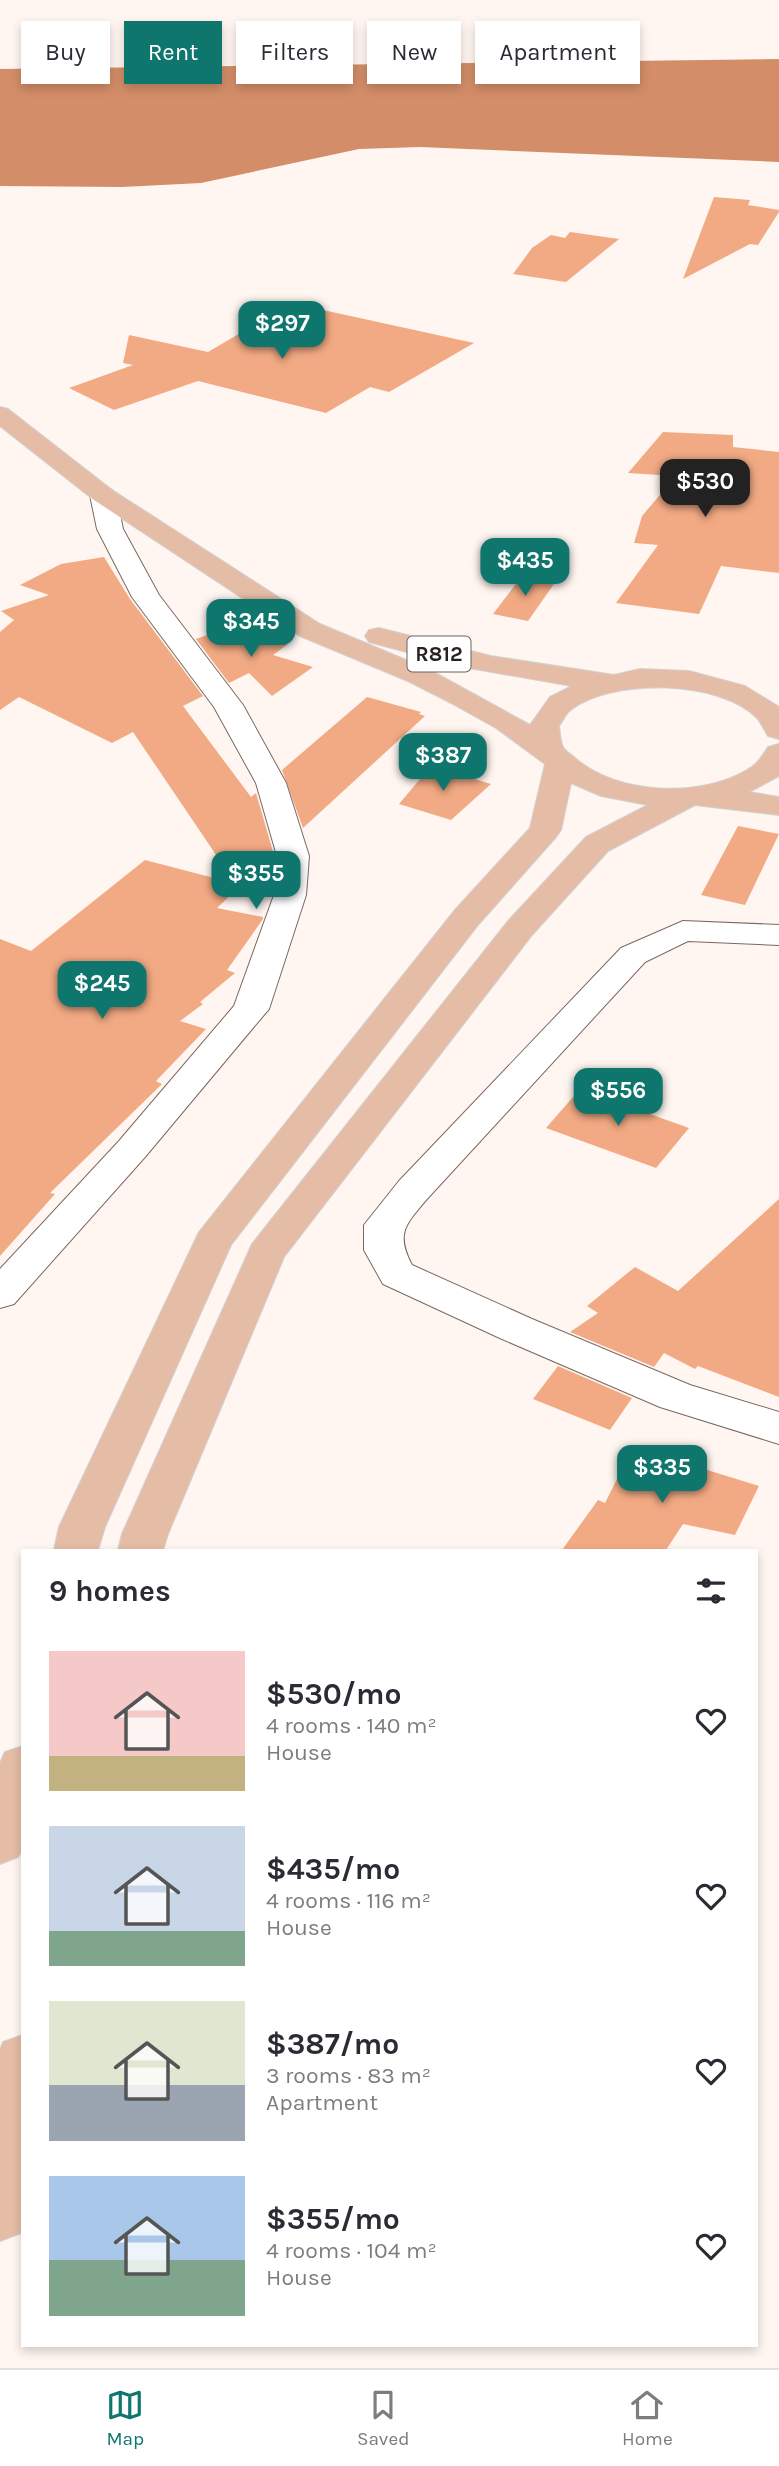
<!DOCTYPE html>
<html lang="en">
<head>
<meta charset="utf-8">
<style>
	body { margin:0; font-family:Karla,sans-serif; background:#f7f7f7; color:#2b2b33; height:100vh; display:flex; flex-direction:column; font-size:26px; white-space:nowrap }
	* { box-sizing:border-box; margin:0 }
	p { font-size:23px; color:#7c7c81 }
	.icon { flex:none; width:38px; height:38px; fill:none; stroke:currentColor; stroke-width:2; stroke-linecap:round; stroke-linejoin:round }
	.map { position:relative; flex:1; overflow:hidden }
	.details { position:absolute; left:21px; top:1549px; width:737px; height:798px; display:flex; flex-direction:column; background:#fff; border-radius:0px; box-shadow:0 4px 10px #0003 }
	.details>* { flex:none }
	.guide { position:absolute; left:21px; top:21px; width:738px; height:63px; display:flex; gap:14px }
	.price { position:absolute; translate:-50% -60px; padding:0 16px; border-radius:14px; background:#0f766e; color:#fff; font-size:23px; line-height:46px; filter:drop-shadow(0 2px 4px #0008) }
	.price::after { content:''; position:absolute; left:50%; top:42px; width:21px; height:16px; margin-left:-10px; background:inherit; clip-path:polygon(0 0,100% 0,50% 100%) }
	.price.current { background:#222; color:#fff }
	ul { padding:0; list-style:none }
	li { display:flex; align-items:center; gap:21px; height:175px; padding:0 28px }
	li span { display:grid; place-items:center; flex:none; width:196px; height:140px; border-radius:0px; color:#555 }
	li>.icon { margin-inline-start:auto }
	span .icon { width:84px; height:84px; fill:#fffc; stroke-width:1 }
	li b { font-size:30px }
	h2 { display:flex; justify-content:space-between; align-items:center; height:84px; padding:0 28px; font-size:30px }
	.chip { padding:0 24px; border-radius:0px; background:#fff; box-shadow:0 4px 10px #0003; font-size:24px; line-height:63px }
	.chip.current { background:#0f766e; color:#fff }
	.dock { display:flex; justify-content:space-around; align-items:center; height:98px; border-top:2px solid #e1e1e2; background:#fff; font-size:19px; color:#7c7c81 }
	.dock a { display:grid; justify-items:center; gap:4px }
	.dock .current { color:#0f766e }
	.map>svg:first-child { display:block }
	.water { fill:#d38d68 }
	.building { fill:#f2aa84 }
	.lines { fill:none; stroke-linecap:round; stroke-linejoin:round }
	.minor-casing { stroke:#7c695f; stroke-width:2 }
	.primary-casing { stroke:#d4d2d2; stroke-width:2 }
	.minor { fill:#fff; fill-rule:evenodd }
	.primary { fill:#e5bda7; fill-rule:evenodd }
	.labels { text-anchor:middle; dominant-baseline:central; stroke-width:5; stroke-linejoin:round; paint-order:stroke }
	.shield { fill:#fff; stroke:#686360; stroke-width:2 }
	.shield-label { font-size:21px; font-weight:bold; fill:#28201c }
</style>
</head>
<body>
<div class="map">
<svg width="779" height="2368" viewBox="0 0 779 2368">
	<rect width="100%" height="100%" fill="#fff6f1"/>
	<path class="water" d="M779,59V162L420,147L359,149L201,183L122,187L0,186V69Z"/>
	<g class="building">
		<path d="M714,197L750,200L748,205L779,210V212L758,245L750,244L683,279Z"/>
		<path d="M570,232L619,239L566,282L513,274L532,248L551,235L565,238Z"/>
		<path d="M291,303L474,343L389,392L370,387L326,413L198,381L114,410L69,388L133,365L123,363L129,335L208,352Z"/>
		<path d="M663,432L733,435V447L779,452V573L721,566L699,614L616,603L658,545L634,543L642,516L676,476L628,473Z"/>
		<path d="M104,557L130,599L203,696L183,706L251,797L256,793L274,855L247,880H233L133,732L112,743L19,697L0,710V632L14,620L1,611L49,595L20,585L61,564Z"/>
		<path d="M522,576L556,581L528,621L493,614Z"/>
		<path d="M229,627L288,644L273,655L313,667L272,696L249,673L229,683L196,639Z"/>
		<path d="M367,697L421,712L419,714L425,716L303,828L282,770Z"/>
		<path d="M431,766L491,784L451,820L399,804Z"/>
		<path d="M738,826L779,834L745,905L701,895Z"/>
		<path d="M145,860L241,885L217,908L263,917V919L227,970L235,973L200,1002L203,1004L180,1021L206,1029L156,1081L162,1084L50,1193L55,1194L0,1256V939L31,951Z"/>
		<path d="M580,1089L689,1128L656,1168L546,1128Z"/>
		<path d="M779,1199V1397L698,1366L695,1369L664,1353L654,1367L570,1332L598,1313L587,1306L635,1267L678,1291Z"/>
		<path d="M558,1366L632,1398L610,1430L533,1399Z"/>
		<path d="M633,1447L759,1486L735,1535L683,1524L666,1550H562L598,1500L605,1503Z"/>
	</g>
	<g class="lines">
		<g class="minor-casing">
			<g id="minor">
				<path d="M103,487L112,490L116,495L123,529L159,595L243,705L286,783L309,856L306,895L269,1009L263,1016L145,1157L14,1304L0,1308V1269L119,1141L234,1006L274,895L277,856L256,783L214,707L132,597L97,529L90,495L94,490Z"/>
				<path d="M683,921L779,925V945L688,941L645,962L427,1199C406,1224 395,1233 412,1265L532,1319L690,1385L779,1412V1444L660,1407L502,1339L383,1284L364,1250V1225L399,1181L621,948Z"/>
			</g>
		</g>
		<g class="primary-casing">
			<g id="primary">
				<path d="M0,407L8,409L112,490L320,624L430,670L530,725L550,697L572,686L463,667L369,642L365,636L369,630L379,628L491,656L614,675L640,669L689,671L745,686L779,707V739L768,736C765,731 761,723 757,718C720,680 613,678 572,709C566,712 563,721 559,726C560,732 560,741 563,747C565,751 572,755 575,758C617,795 700,798 747,770C758,764 762,756 768,747L779,744V776L749,792L779,797V815L695,805L608,851L532,935L284,1257L168,1534L163,1550H118L122,1534L252,1244L508,921L586,837L648,805L601,796L571,783L561,830L556,837L478,925L231,1245L105,1527L98,1550H54L59,1527L199,1232L454,911L530,828L545,764L496,728L451,703L410,682L300,636L94,500L0,426Z"/>
				<path d="M23,1746V1848L18,1857L0,1864V1763L5,1752Z"/>
				<path d="M23,2035V2228L21,2233L0,2241V2050L3,2042Z"/>
			</g>
		</g>
		<use href="#minor" class="minor"/>
		<use href="#primary" class="primary"/>
	</g>
	<g class="labels">
		<rect class="shield" x="407.5" y="636.5" width="63" height="35" rx="5"/>
		<g class="shield-label">
			<text x="439" y="654">R812</text>
		</g>
	</g>
</svg>
<b class="price" style="left:282px;top:361px">$297</b>
<b class="price current" style="left:705px;top:519px">$530</b>
<b class="price" style="left:525px;top:598px">$435</b>
<b class="price" style="left:251px;top:659px">$345</b>
<b class="price" style="left:443px;top:793px">$387</b>
<b class="price" style="left:256px;top:911px">$355</b>
<b class="price" style="left:102px;top:1021px">$245</b>
<b class="price" style="left:618px;top:1128px">$556</b>
<b class="price" style="left:662px;top:1505px">$335</b>
<div class="guide">
<a class="chip">Buy</a>
<a class="chip current">Rent</a>
<a class="chip">Filters</a>
<a class="chip">New</a>
<a class="chip">Apartment</a>
</div>
<section class="details">
<h2>9 homes<svg class="icon" aria-label="filters" viewBox="0 0 24 24"><path d="M4 7h16M4 17h16"/><circle cx="9" cy="7" r="2"/><circle cx="15" cy="17" r="2"/></svg></h2>
<ul>
<li><span style="background:linear-gradient(#f6c9c9 75%,#c2b280 0)"><svg class="icon" aria-label="home" viewBox="0 0 24 24"><path d="M3 11l9-7 9 7M6 9v11h12V9"/></svg></span><div><b>$530/mo</b><p>4 rooms · 140 m²</p><p>House</p></div><svg class="icon" aria-label="heart" viewBox="0 0 24 24"><path d="M12 20l-8-8c-3-5 5-10 8-4 3-6 11-1 8 4z"/></svg></li>
<li><span style="background:linear-gradient(#c9d6e8 75%,#7fa58c 0)"><svg class="icon" aria-label="home" viewBox="0 0 24 24"><path d="M3 11l9-7 9 7M6 9v11h12V9"/></svg></span><div><b>$435/mo</b><p>4 rooms · 116 m²</p><p>House</p></div><svg class="icon" aria-label="heart" viewBox="0 0 24 24"><path d="M12 20l-8-8c-3-5 5-10 8-4 3-6 11-1 8 4z"/></svg></li>
<li><span style="background:linear-gradient(#dfe7d0 60%,#9aa5b1 0)"><svg class="icon" aria-label="home" viewBox="0 0 24 24"><path d="M3 11l9-7 9 7M6 9v11h12V9"/></svg></span><div><b>$387/mo</b><p>3 rooms · 83 m²</p><p>Apartment</p></div><svg class="icon" aria-label="heart" viewBox="0 0 24 24"><path d="M12 20l-8-8c-3-5 5-10 8-4 3-6 11-1 8 4z"/></svg></li>
<li><span style="background:linear-gradient(#a9c7e8 60%,#7fa58c 0)"><svg class="icon" aria-label="home" viewBox="0 0 24 24"><path d="M3 11l9-7 9 7M6 9v11h12V9"/></svg></span><div><b>$355/mo</b><p>4 rooms · 104 m²</p><p>House</p></div><svg class="icon" aria-label="heart" viewBox="0 0 24 24"><path d="M12 20l-8-8c-3-5 5-10 8-4 3-6 11-1 8 4z"/></svg></li>
</ul>
</section>
</div>
<nav class="dock">
<a class="current"><svg class="icon" aria-label="map" viewBox="0 0 24 24"><path d="M3 6l6-2 6 2 6-2v14l-6 2-6-2-6 2zM9 4v14M15 6v14"/></svg>Map</a>
<a><svg class="icon" aria-label="saved" viewBox="0 0 24 24"><path d="M7 4h10v16l-5-4-5 4z"/></svg>Saved</a>
<a><svg class="icon" aria-label="home" viewBox="0 0 24 24"><path d="M3 11l9-7 9 7M6 9v11h12V9"/></svg>Home</a>
</nav>
</body>
</html>
